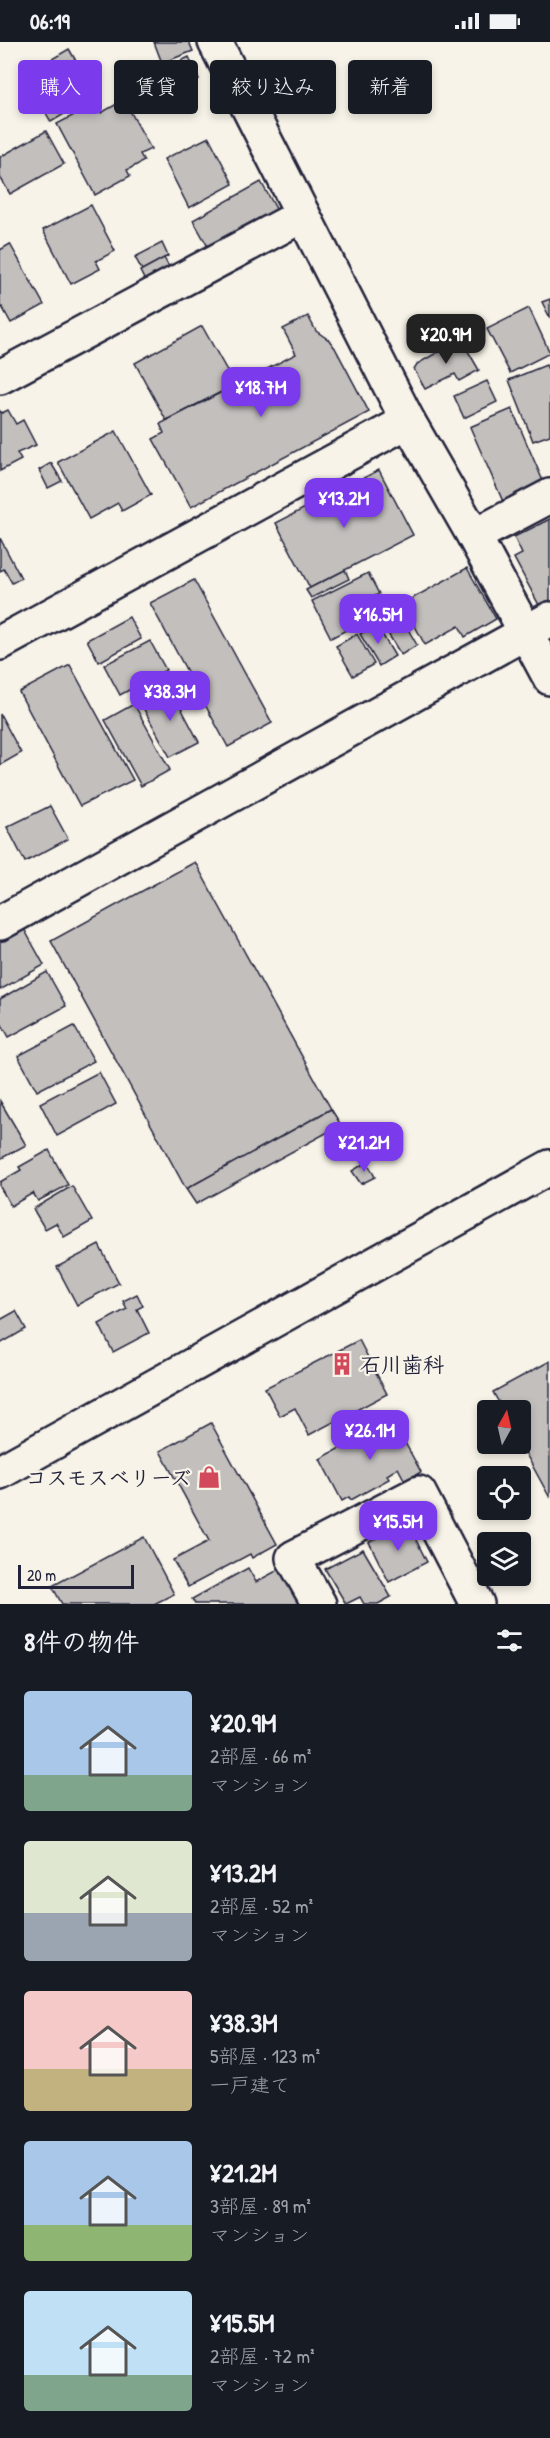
<!DOCTYPE html>
<html lang="ja">
<head>
<meta charset="utf-8">
<style>
	body { margin:0; font-family:"Patrick Hand","Klee One",sans-serif; background:#242831; color:#f1f3f6; height:100vh; display:flex; flex-direction:column; font-size:22px; white-space:nowrap }
	* { box-sizing:border-box; margin:0 }
	p { font-size:20px; color:#9ea1a6 }
	.icon { flex:none; width:33px; height:33px; fill:none; stroke:currentColor; stroke-width:2; stroke-linecap:round; stroke-linejoin:round }
	.map { position:relative; height:1562px; overflow:hidden }
	.drawer { display:flex; flex-direction:column; background:#171b24; flex:1 }
	.drawer>* { flex:none }
	.hud { position:absolute; left:18px; top:18px; width:514px; height:54px; display:flex; gap:12px }
	.needle { width:39px; rotate:8deg }
	.tools { position:absolute; left:477px; top:1358px; display:grid; gap:12px }
	.tools a { display:grid; place-items:center; width:54px; height:54px; border-radius:6px; background:#171b24; box-shadow:0 3px 9px #0003; font-size:30px }
	.scale { position:absolute; left:18px; bottom:15px; width:116px; box-sizing:border-box; padding-left:6px; border:3px solid #22223b; border-top:0; font-size:16px; line-height:21px; white-space:nowrap; color:#22223b; -webkit-text-stroke:4px #f7f3e8; paint-order:stroke }
	.price { position:absolute; translate:-50% -51px; padding:0 14px; border-radius:12px; background:#7c3aed; color:#fff; font-size:20px; line-height:39px; filter:drop-shadow(0 2px 3px #0008) }
	.price::after { content:''; position:absolute; left:50%; top:36px; width:18px; height:14px; margin-left:-9px; background:inherit; clip-path:polygon(0 0,100% 0,50% 100%) }
	.price.on { background:#222; color:#fff }
	ul { padding:0; list-style:none }
	li { display:flex; align-items:center; gap:18px; height:150px; padding:0 24px }
	li span { display:grid; place-items:center; flex:none; width:168px; height:120px; border-radius:6px; color:#555 }
	li>.icon { margin-inline-start:auto }
	span .icon { width:72px; height:72px; fill:#fffc; stroke-width:1 }
	li b { font-size:26px }
	h2 { display:flex; justify-content:space-between; align-items:center; height:72px; padding:0 24px; font-size:26px }
	.tag { padding:0 21px; border-radius:6px; background:#171b24; box-shadow:0 3px 9px #0003; font-size:21px; line-height:54px }
	.tag.on { background:#7c3aed; color:#fff }
	.status { display:flex; justify-content:space-between; align-items:center; height:42px; padding:0 30px; background:#171b24; direction:ltr }
	.status svg { height:16px; fill:currentColor }
	.map>svg:first-child { display:block }
	.building { fill:#c2bfbd; stroke:#22223b; stroke-width:1.5 }
	.lines { fill:none; stroke-linecap:round; stroke-linejoin:round }
	.minor-casing { stroke:#22223b; stroke-width:38 }
	.minor { stroke:#f7f3e8; stroke-width:33 }
	.labels { text-anchor:middle; dominant-baseline:central; stroke-width:4.5; stroke-linejoin:round; paint-order:stroke }
	.poi-label { font-size:21px; font-weight:bold; fill:#22223b; stroke:#f7f3e8; text-anchor:start }
</style>
</head>
<body>
<div class="status"><b>06:19</b><svg viewBox="0 0 49 12"><path d="M0 12V9h3v3zM5 12V6h3v6zM10 12V3h3v9zM15 12V0h3v12zM26 1h20v11H26zM47 4h2v5h-2z"/></svg></div>
<div class="map">
<svg width="550" height="1562" viewBox="0 0 550 1562">
	<rect width="100%" height="100%" fill="#f7f3e8"/>
	<filter id="ink" filterUnits="userSpaceOnUse"><feTurbulence type="fractalNoise" baseFrequency=".0167" numOctaves="2"/><feDisplacementMap in="SourceGraphic" scale="12" xChannelSelector="R" yChannelSelector="G"/><feConvolveMatrix kernelMatrix="1 2 1 2 8 2 1 2 1" color-interpolation-filters="sRGB"/></filter>
	<g filter="url(#ink)">
		<g class="building">
			<path d="M154,0H189L193,9L162,21Z"/>
			<path d="M69,7L96,53L51,80L25,33Z"/>
			<path d="M189,15L199,37L159,55L149,34Z"/>
			<path d="M124,58L151,107L140,112L144,119L127,128L130,134L95,153L57,82L95,62L101,71Z"/>
			<path d="M46,89L64,122L10,152L0,135V115Z"/>
			<path d="M209,95L233,142L189,166L164,117Z"/>
			<path d="M261,140L279,172L211,210L193,178Z"/>
			<path d="M91,163L115,209L96,219L100,227L71,242L43,188Z"/>
			<path d="M162,201L168,214L142,228L135,215Z"/>
			<path d="M10,202L44,263L11,281L2,265L0,266V208Z"/>
			<path d="M164,216L172,230L147,243L140,229Z"/>
			<path d="M550,257V276L542,260Z"/>
			<path d="M529,266L550,311L510,331L487,287Z"/>
			<path d="M308,274L316,289L329,298L335,306L369,370L191,465L153,397L164,391L160,382L296,312L283,287Z"/>
			<path d="M202,284L235,343L166,378L135,321Z"/>
			<path d="M461,297L479,328L459,339L455,332L425,347L414,327L417,322Z"/>
			<path d="M546,323L550,332V393L533,399L509,338Z"/>
			<path d="M487,339L497,360L464,376L454,354Z"/>
			<path d="M512,367L546,446L505,464L470,385Z"/>
			<path d="M8,368L16,382L23,378L36,403L17,411L21,418L0,429V369L2,371Z"/>
			<path d="M116,389L151,453L122,469L118,461L89,477L58,420Z"/>
			<path d="M51,421L62,439L48,446L39,428Z"/>
			<path d="M379,428L413,493L310,546L276,481Z"/>
			<path d="M550,477V558L539,563L514,516L522,512L514,495Z"/>
			<path d="M0,496L21,536L12,541L4,527L0,529Z"/>
			<path d="M467,526L496,577L465,595L459,584L425,603L405,565L413,561L411,557Z"/>
			<path d="M345,528L349,537L311,556L306,548Z"/>
			<path d="M368,531L379,552L350,566L358,582L331,596L312,559Z"/>
			<path d="M194,538L272,681L228,705L150,561Z"/>
			<path d="M398,570L417,603L401,613L381,580Z"/>
			<path d="M129,575L141,597L99,620L87,598Z"/>
			<path d="M376,582L395,614L379,624L360,592Z"/>
			<path d="M357,592L374,622L353,634L336,604Z"/>
			<path d="M150,599L166,628L120,653L104,623Z"/>
			<path d="M70,623L133,738L80,764L19,650Z"/>
			<path d="M170,645L199,700L170,715L140,660Z"/>
			<path d="M134,662L170,728L141,744L105,678Z"/>
			<path d="M0,672L21,711L0,723Z"/>
			<path d="M50,764L68,797L25,820L7,785Z"/>
			<path d="M195,820L331,1067L186,1147L51,899Z"/>
			<path d="M23,885L44,923L0,948V898Z"/>
			<path d="M47,930L66,964L9,995L0,979V957Z"/>
			<path d="M74,984L94,1019L37,1049L18,1014Z"/>
			<path d="M99,1030L116,1062L57,1094L40,1061Z"/>
			<path d="M0,1059L26,1103L0,1117Z"/>
			<path d="M331,1067L341,1083L196,1162L186,1147Z"/>
			<path d="M49,1108L68,1143L38,1159L33,1151L11,1164L0,1145V1140L21,1128L19,1125Z"/>
			<path d="M367,1120L375,1135L361,1142L352,1129Z"/>
			<path d="M72,1144L92,1179L64,1195L56,1181L45,1187L33,1167Z"/>
			<path d="M99,1203L119,1241L77,1263L57,1225Z"/>
			<path d="M137,1252L143,1264L137,1267L149,1291L113,1310L99,1282L127,1267L123,1259Z"/>
			<path d="M16,1269L26,1287L0,1302V1278Z"/>
			<path d="M359,1298L387,1352L309,1393L295,1366L280,1374L265,1346Z"/>
			<path d="M550,1319V1456L520,1401V1368H503L493,1350Z"/>
			<path d="M392,1377L421,1430L405,1439L398,1426L387,1433L389,1437L351,1458L349,1455L342,1459L320,1417Z"/>
			<path d="M211,1381L277,1502L252,1516L250,1512L188,1545L173,1518L209,1499L160,1409Z"/>
			<path d="M407,1480L427,1520L389,1540L369,1500Z"/>
			<path d="M144,1495L174,1552L154,1562H62L52,1544Z"/>
			<path d="M363,1507L391,1555L378,1562H364L360,1555L346,1562L325,1527Z"/>
			<path d="M248,1526L256,1540L280,1527L299,1562H195L192,1557Z"/>
		</g>
		<g class="lines">
			<g class="minor-casing">
				<g id="minor">
					<path d="M215,0L408,379L474,494L550,636"/>
					<path d="M0,335L303,173"/>
					<path d="M474,494L550,454"/>
					<path d="M0,601L408,379"/>
					<path d="M0,881L550,577"/>
					<path d="M0,1430L550,1125"/>
					<path d="M319,1562L293,1516L419,1451L477,1562"/>
				</g>
			</g>
			<use href="#minor" class="minor"/>
		</g>
	</g>
	<defs>
		<g id="building-bare" transform="scale(1.8)"><path d="M-4-6H4V6H1V3H-1V6H-4ZM-2.5-4.3h1.7v1.8h-1.7ZM.8-4.3h1.7v1.8H.8ZM-2.5-1h1.7V.8h-1.7ZM.8-1h1.7V.8H.8Z" fill="#d1495b" stroke="#f7f3e8" stroke-width="2.5" paint-order="stroke"/></g>
		<g id="shop-bare" transform="scale(1.8)"><path d="M-5-2.5h2.3a2.7 3.5 0 0 1 5.4 0H5L5.5 6h-11ZM-1.5-2.5h3a1.5 2.3 0 0 0-3 0Z" fill="#d1495b" stroke="#f7f3e8" stroke-width="2.5" paint-order="stroke"/></g>
	</defs>
	<g fill-rule="evenodd">
		<use href="#building-bare" x="342" y="1322"/>
		<use href="#shop-bare" x="209" y="1435"/>
	</g>
	<g class="labels">
		<g class="poi-label">
			<text x="360" y="1322">石川歯科</text>
			<text x="191" y="1435" text-anchor="end">コスモスベリーズ</text>
		</g>
	</g>
</svg>
<div class="tools">
<a><svg class="needle" viewBox="-14 -14 28 28"><path d="M0-13l5 13h-10z" fill="#e53935"/><path d="M0 13l5-13h-10z" fill="#9ea1a6"/></svg></a>
<a><svg class="icon" aria-label="locate" viewBox="0 0 24 24"><circle cx="12" cy="12" r="6"/><path d="M12 2v4M12 18v4M2 12h4M18 12h4"/></svg></a>
<a><svg class="icon" aria-label="layers" viewBox="0 0 24 24"><path d="M12 4l9 5-9 5-9-5zM3 14l9 5 9-5"/></svg></a>
</div>
<div class="scale">20 m</div>
<b class="price on" style="left:446px;top:323px">¥20.9M</b>
<b class="price" style="left:261px;top:376px">¥18.7M</b>
<b class="price" style="left:344px;top:487px">¥13.2M</b>
<b class="price" style="left:378px;top:603px">¥16.5M</b>
<b class="price" style="left:170px;top:680px">¥38.3M</b>
<b class="price" style="left:364px;top:1131px">¥21.2M</b>
<b class="price" style="left:370px;top:1419px">¥26.1M</b>
<b class="price" style="left:398px;top:1510px">¥15.5M</b>
<div class="hud">
<a class="tag on">購入</a>
<a class="tag">賃貸</a>
<a class="tag">絞り込み</a>
<a class="tag">新着</a>
</div>
</div>
<section class="drawer">
<h2>8件の物件<svg class="icon" aria-label="filters" viewBox="0 0 24 24"><path d="M4 7h16M4 17h16"/><circle cx="9" cy="7" r="2"/><circle cx="15" cy="17" r="2"/></svg></h2>
<ul>
<li><span style="background:linear-gradient(#a9c7e8 70%,#7fa58c 0)"><svg class="icon" aria-label="home" viewBox="0 0 24 24"><path d="M3 11l9-7 9 7M6 9v11h12V9"/></svg></span><div><b>¥20.9M</b><p>2部屋 · 66 m²</p><p>マンション</p></div></li>
<li><span style="background:linear-gradient(#dfe7d0 60%,#9aa5b1 0)"><svg class="icon" aria-label="home" viewBox="0 0 24 24"><path d="M3 11l9-7 9 7M6 9v11h12V9"/></svg></span><div><b>¥13.2M</b><p>2部屋 · 52 m²</p><p>マンション</p></div></li>
<li><span style="background:linear-gradient(#f6c9c9 65%,#c2b280 0)"><svg class="icon" aria-label="home" viewBox="0 0 24 24"><path d="M3 11l9-7 9 7M6 9v11h12V9"/></svg></span><div><b>¥38.3M</b><p>5部屋 · 123 m²</p><p>一戸建て</p></div></li>
<li><span style="background:linear-gradient(#a9c7e8 70%,#8fb573 0)"><svg class="icon" aria-label="home" viewBox="0 0 24 24"><path d="M3 11l9-7 9 7M6 9v11h12V9"/></svg></span><div><b>¥21.2M</b><p>3部屋 · 89 m²</p><p>マンション</p></div></li>
<li><span style="background:linear-gradient(#bfe0f5 70%,#7fa58c 0)"><svg class="icon" aria-label="home" viewBox="0 0 24 24"><path d="M3 11l9-7 9 7M6 9v11h12V9"/></svg></span><div><b>¥15.5M</b><p>2部屋 · 72 m²</p><p>マンション</p></div></li>
</ul>
</section>
</body>
</html>
